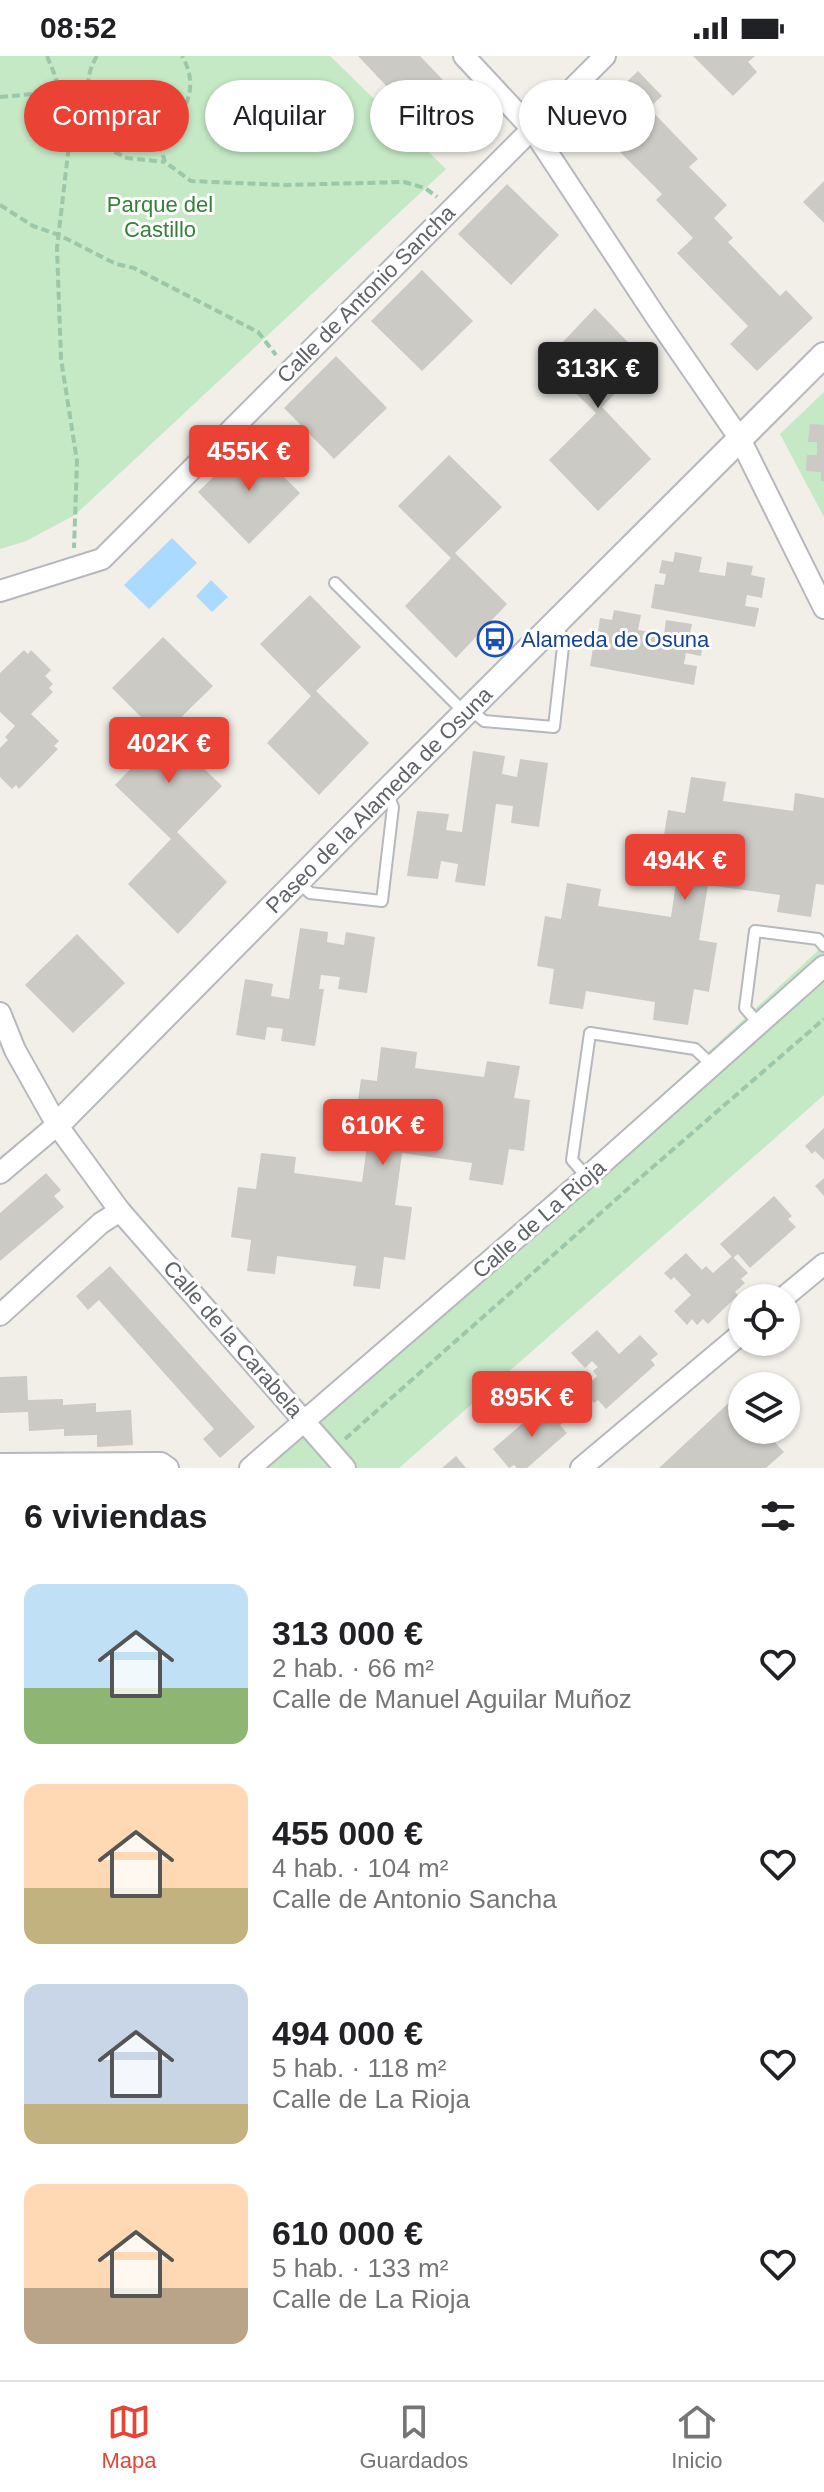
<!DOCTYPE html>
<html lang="es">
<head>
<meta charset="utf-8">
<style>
	body { margin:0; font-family:Helvetica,sans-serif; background:#f2f2f2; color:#202124; height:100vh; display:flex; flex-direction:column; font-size:30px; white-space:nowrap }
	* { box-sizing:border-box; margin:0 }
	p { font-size:26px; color:#757577 }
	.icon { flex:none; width:44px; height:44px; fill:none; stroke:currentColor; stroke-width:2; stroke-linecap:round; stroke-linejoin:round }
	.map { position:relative; height:1412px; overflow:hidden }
	.side { display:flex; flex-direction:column; background:#fff; flex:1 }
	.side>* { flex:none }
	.guide { position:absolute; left:24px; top:24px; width:776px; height:72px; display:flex; gap:16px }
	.fabs { position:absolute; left:728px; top:1228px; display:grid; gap:16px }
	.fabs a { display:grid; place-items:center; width:72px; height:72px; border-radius:50%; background:#fff; box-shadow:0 2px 6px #0004; font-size:40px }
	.price { position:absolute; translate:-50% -68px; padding:0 18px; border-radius:8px; background:#ea4335; color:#fff; font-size:26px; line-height:52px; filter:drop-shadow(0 2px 4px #0008) }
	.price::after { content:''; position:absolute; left:50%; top:48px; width:24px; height:18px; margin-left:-12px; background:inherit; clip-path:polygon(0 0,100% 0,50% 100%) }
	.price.current { background:#222; color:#fff }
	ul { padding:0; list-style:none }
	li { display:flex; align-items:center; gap:24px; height:200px; padding:0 24px }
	li span { display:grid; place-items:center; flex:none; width:224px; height:160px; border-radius:16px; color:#555 }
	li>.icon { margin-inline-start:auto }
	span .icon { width:96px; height:96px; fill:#fffc; stroke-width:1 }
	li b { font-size:34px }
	h2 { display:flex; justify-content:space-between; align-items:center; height:96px; padding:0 24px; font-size:34px }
	.chip { padding:0 28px; border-radius:36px; background:#fff; box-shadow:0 2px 6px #0004; font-size:28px; line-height:72px }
	.chip.current { background:#ea4335; color:#fff }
	.status { display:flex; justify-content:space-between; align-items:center; height:56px; padding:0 40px; background:#fff; direction:ltr }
	.status svg { height:22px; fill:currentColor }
	.tab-bar { display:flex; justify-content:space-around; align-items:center; height:112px; border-top:2px solid #e0e0e0; background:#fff; font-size:22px; color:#757577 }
	.tab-bar a { display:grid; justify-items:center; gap:4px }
	.tab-bar .current { color:#ea4335 }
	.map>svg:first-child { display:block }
	.green { fill:#c5e8c5 }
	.water { fill:#aadaff }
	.building { fill:#cccac5 }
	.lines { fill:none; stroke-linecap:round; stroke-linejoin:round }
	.service-casing { stroke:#b5b8bc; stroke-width:14 }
	.minor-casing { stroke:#b5b8bc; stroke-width:24 }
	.tertiary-casing { stroke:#b5b8bc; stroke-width:28 }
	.path { stroke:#9cc7a9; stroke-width:4; stroke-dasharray:8 4; stroke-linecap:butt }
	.service { stroke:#fff; stroke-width:10 }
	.minor { stroke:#fff; stroke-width:20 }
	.tertiary { stroke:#fff; stroke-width:24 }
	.labels { text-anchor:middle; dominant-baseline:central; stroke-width:6; stroke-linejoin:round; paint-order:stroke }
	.park-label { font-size:22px; fill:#348238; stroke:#fff }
	.street-label { font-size:22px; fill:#5f6368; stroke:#fff }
	.transit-label { font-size:22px; fill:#164399; stroke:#fff; text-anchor:start }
</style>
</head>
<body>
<div class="status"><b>08:52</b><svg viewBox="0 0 49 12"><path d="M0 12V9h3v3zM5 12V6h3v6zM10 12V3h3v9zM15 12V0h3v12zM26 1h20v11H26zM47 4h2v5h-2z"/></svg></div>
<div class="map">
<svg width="824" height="1412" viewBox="0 0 824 1412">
	<rect width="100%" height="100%" fill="#f1efe8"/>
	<g class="green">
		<path d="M0,0H330L446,113L75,459L26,485L0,493Z"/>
		<path d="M824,336V461L780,378Z"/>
		<path d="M824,889V1039L399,1412H259Z"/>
	</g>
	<g class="water">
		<path d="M172,482L197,507L149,553L124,529Z"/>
		<path d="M211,524L228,541L212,556L196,540Z"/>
	</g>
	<g class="building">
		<path d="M358,0H420L480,63L447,94Z"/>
		<path d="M693,0H755L748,6L757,16L733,40Z"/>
		<path d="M638,15L662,40L649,52L698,103L689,111L727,149L714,162L733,182L728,186L780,240L786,234L813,262L757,315L730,288L748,270L677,197L693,182L656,144L662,138L612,88L607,93L583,68Z"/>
		<path d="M824,125V167L803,146Z"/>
		<path d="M507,128L559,179L511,229L458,178Z"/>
		<path d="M422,214L473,265L422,315L371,265Z"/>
		<path d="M595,252L646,305L602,351L651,403L598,455L549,404L596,357L544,306Z"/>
		<path d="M336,300L387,352L334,403L284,352Z"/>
		<path d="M810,368L824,369V425H821V416L806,415L807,399H817V386H808Z"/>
		<path d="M249,386L300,437L249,488L198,436Z"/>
		<path d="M449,399L502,451L455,497L507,548L456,602L405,550L451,502L398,450Z"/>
		<path d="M675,496L702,501L699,516L725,520L727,506L753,510L751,519L765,522L762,542L747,539L745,550L759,552L755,571L651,552L655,528L664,529L666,518L659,517L662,504L673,506Z"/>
		<path d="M310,539L361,591L316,635L369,687L319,739L267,687L311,640L260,588Z"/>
		<path d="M614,554L641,559L638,574L664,578L666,564L692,568L690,577L704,580L701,600L686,597L684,608L697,610L694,629L590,610L594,586L602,587L604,577L598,575L600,562L612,564Z"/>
		<path d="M163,581L213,630L166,676L222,730L177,776L227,826L178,878L128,828L171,783L115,729L161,681L112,632Z"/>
		<path d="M24,594L28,598L31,594L51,614L45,620L53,628L49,632L53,636L31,658L59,685L54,690L58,693L19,733L16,729L12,733L0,721V692L8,684L5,681L15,670L0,656V617Z"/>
		<path d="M473,695L505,700L502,718L517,721L520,703L548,707L539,771L511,767L513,750L496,748L485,830L455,826L458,808L441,805L438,823L407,820L417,755L449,758L446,774L462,776Z"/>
		<path d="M691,721L726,726L723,745L793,755L795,737L824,742V829L816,828L811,861L777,856L780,839L708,829L699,884L717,887L709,936L694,933L688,969L653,964L655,946L586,935L583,953L549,948L554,913L537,910L545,860L561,863L567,827L601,833L598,850L671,861L679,807L660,804L668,754L685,757Z"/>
		<path d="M300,872L328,876L327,886L344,889L346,876L375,881L367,937L338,933L340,921L321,919L319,933H324L315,990L281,985L283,973L267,971L265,984L236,979L245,923L273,928L271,940L289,943Z"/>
		<path d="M77,878L125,927L73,977L25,929Z"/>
		<path d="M381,991L417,996L415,1012L484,1021L487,1005L520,1010L514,1042L530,1044L524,1095L509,1093L503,1129L469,1124L472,1107L402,1097L395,1149L412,1151L405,1204L384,1201L380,1233L353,1230L356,1210L277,1200L275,1218L247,1215L251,1184L231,1181L238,1131L256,1133L261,1097L296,1101L294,1117L362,1126L369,1075L354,1073L361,1023L377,1025Z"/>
		<path d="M824,1072V1104L815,1095L812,1098L805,1090Z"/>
		<path d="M46,1117L61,1134L54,1140L64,1151L0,1205V1157Z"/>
		<path d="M824,1122V1140L815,1130Z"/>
		<path d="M774,1140L792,1160L788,1163L796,1171L750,1212L738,1198L733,1202L720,1188Z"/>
		<path d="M686,1197L702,1214L706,1210L713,1217L732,1200L748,1217L741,1223L745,1227L735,1236L738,1239L708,1268L703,1263L697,1269L692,1263L687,1269L674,1255L691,1239L674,1221L671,1224L664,1217Z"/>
		<path d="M110,1210L255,1371L220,1402L203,1383L214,1373L99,1244L88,1254L76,1240Z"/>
		<path d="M597,1274L619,1298L640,1279L658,1298L651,1304L655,1309L606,1353L598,1344L594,1347L582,1334L597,1320L593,1315L598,1311L592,1305L585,1312L571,1297Z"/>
		<path d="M27,1320L28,1344L63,1343V1349L96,1347V1356L131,1354L133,1389L97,1391V1379L64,1380V1373L29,1375L28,1356L0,1357V1321Z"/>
		<path d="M734,1342L742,1351V1374H763L784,1396L766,1412H659Z"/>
		<path d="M547,1346L564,1365L560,1369L567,1377L527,1412H517L514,1409L509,1412L493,1393Z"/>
		<path d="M456,1400L466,1412H442Z"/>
	</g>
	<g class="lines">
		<g class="service-casing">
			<g id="service">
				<path d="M335,527L464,656"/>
				<path d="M471,654L484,665L554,671L564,582L553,570"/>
				<path d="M298,825L310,837L382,845L393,751L387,737"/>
				<path d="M759,968L745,952L755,875L818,883L824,890"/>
				<path d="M587,1121L572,1104L590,977L695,993L713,1010"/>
			</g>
		</g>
		<g class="minor-casing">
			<g id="minor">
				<path d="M464,0L532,73L656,261L740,383L824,552"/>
				<path d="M0,535L102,503L605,0"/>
				<path d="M0,957L15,994L57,1069L120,1155L345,1412"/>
				<path d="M0,1117L57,1069"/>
				<path d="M783,1242L824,1208"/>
				<path d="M0,1259L101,1167L120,1155"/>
				<path d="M0,1408L161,1407L168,1412"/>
				<path d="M250,1412L587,1121L824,910"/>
				<path d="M581,1412L742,1277"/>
			</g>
		</g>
		<g class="tertiary-casing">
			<path id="tertiary" d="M57,1069L386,736L824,299"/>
		</g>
		<g class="path">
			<path d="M47,0L56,22L70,80L57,192L61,303L77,405L74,492"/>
			<path d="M97,0C58,63 159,113 186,48C193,32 191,15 182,0"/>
			<path d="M0,41L88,33"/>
			<path d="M156,76L165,106L191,125L284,129L404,126L425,132L437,141"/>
			<path d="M70,80L84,81L127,102L165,106"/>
			<path d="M0,149L33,170L59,179L116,208L134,212L258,276L276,299"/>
			<path d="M345,1383L647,1116L824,963"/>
		</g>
		<use href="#service" class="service"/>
		<use href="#minor" class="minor"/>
		<use href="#tertiary" class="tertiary"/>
	</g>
	<defs>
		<g id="bus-ring" transform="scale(1.8)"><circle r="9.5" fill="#fff" stroke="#1a4fb4" stroke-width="1.5"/><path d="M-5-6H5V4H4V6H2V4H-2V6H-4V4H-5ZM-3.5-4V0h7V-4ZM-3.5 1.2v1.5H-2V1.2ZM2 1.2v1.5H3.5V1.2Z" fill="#1a4fb4"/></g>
	</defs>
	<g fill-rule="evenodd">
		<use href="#bus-ring" x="495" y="583"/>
	</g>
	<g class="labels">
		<g class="park-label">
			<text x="160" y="148">Parque del<tspan x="160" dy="25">Castillo</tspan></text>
		</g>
		<g class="street-label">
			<text transform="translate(366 238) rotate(-45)">Calle de Antonio Sancha</text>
			<text transform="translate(379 744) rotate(-45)">Paseo de la Alameda de Osuna</text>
			<text transform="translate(539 1163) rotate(-41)">Calle de La Rioja</text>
			<text transform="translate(233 1283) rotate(49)">Calle de la Carabela</text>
		</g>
		<g class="transit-label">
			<text x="521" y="583">Alameda de Osuna</text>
		</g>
	</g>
</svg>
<div class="fabs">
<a><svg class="icon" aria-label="locate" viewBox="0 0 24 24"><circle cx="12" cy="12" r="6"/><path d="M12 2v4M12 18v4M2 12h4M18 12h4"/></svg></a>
<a><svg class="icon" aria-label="layers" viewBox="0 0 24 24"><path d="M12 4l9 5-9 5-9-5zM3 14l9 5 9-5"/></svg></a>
</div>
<b class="price current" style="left:598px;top:354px">313K €</b>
<b class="price" style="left:249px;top:437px">455K €</b>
<b class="price" style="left:169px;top:729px">402K €</b>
<b class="price" style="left:685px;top:846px">494K €</b>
<b class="price" style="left:383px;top:1111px">610K €</b>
<b class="price" style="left:532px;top:1383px">895K €</b>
<div class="guide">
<a class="chip current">Comprar</a>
<a class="chip">Alquilar</a>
<a class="chip">Filtros</a>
<a class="chip">Nuevo</a>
</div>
</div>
<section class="side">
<h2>6 viviendas<svg class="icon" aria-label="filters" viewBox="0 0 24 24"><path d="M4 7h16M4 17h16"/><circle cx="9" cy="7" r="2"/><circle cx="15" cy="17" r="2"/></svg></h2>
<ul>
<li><span style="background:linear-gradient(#bfe0f5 65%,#8fb573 0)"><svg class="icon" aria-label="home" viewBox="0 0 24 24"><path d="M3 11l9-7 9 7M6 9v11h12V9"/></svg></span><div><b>313 000 €</b><p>2 hab. · 66 m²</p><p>Calle de Manuel Aguilar Muñoz</p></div><svg class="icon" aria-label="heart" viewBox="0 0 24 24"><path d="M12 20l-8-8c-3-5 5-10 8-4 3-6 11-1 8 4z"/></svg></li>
<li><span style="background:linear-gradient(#ffd9b3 65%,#c2b280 0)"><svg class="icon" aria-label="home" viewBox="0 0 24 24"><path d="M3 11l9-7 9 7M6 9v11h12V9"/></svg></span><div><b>455 000 €</b><p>4 hab. · 104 m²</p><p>Calle de Antonio Sancha</p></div><svg class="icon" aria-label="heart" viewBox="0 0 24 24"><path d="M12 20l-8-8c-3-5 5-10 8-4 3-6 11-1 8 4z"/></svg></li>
<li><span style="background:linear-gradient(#c9d6e8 75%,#c2b280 0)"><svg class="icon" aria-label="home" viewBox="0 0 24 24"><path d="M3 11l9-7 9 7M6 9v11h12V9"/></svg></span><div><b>494 000 €</b><p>5 hab. · 118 m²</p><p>Calle de La Rioja</p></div><svg class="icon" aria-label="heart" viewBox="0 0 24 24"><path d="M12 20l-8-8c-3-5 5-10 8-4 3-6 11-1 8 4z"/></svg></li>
<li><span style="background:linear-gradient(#ffd9b3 65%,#b9a48a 0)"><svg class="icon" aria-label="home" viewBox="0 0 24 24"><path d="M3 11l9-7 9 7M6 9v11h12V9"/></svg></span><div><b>610 000 €</b><p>5 hab. · 133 m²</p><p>Calle de La Rioja</p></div><svg class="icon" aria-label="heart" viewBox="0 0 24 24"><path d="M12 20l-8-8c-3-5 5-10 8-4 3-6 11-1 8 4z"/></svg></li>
</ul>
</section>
<nav class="tab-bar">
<a class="current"><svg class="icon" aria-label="map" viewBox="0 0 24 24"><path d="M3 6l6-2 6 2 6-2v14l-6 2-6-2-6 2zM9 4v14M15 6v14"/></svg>Mapa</a>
<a><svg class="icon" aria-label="saved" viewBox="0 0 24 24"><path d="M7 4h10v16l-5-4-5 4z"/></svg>Guardados</a>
<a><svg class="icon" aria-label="home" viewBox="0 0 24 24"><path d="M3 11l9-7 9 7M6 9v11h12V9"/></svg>Inicio</a>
</nav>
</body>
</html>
